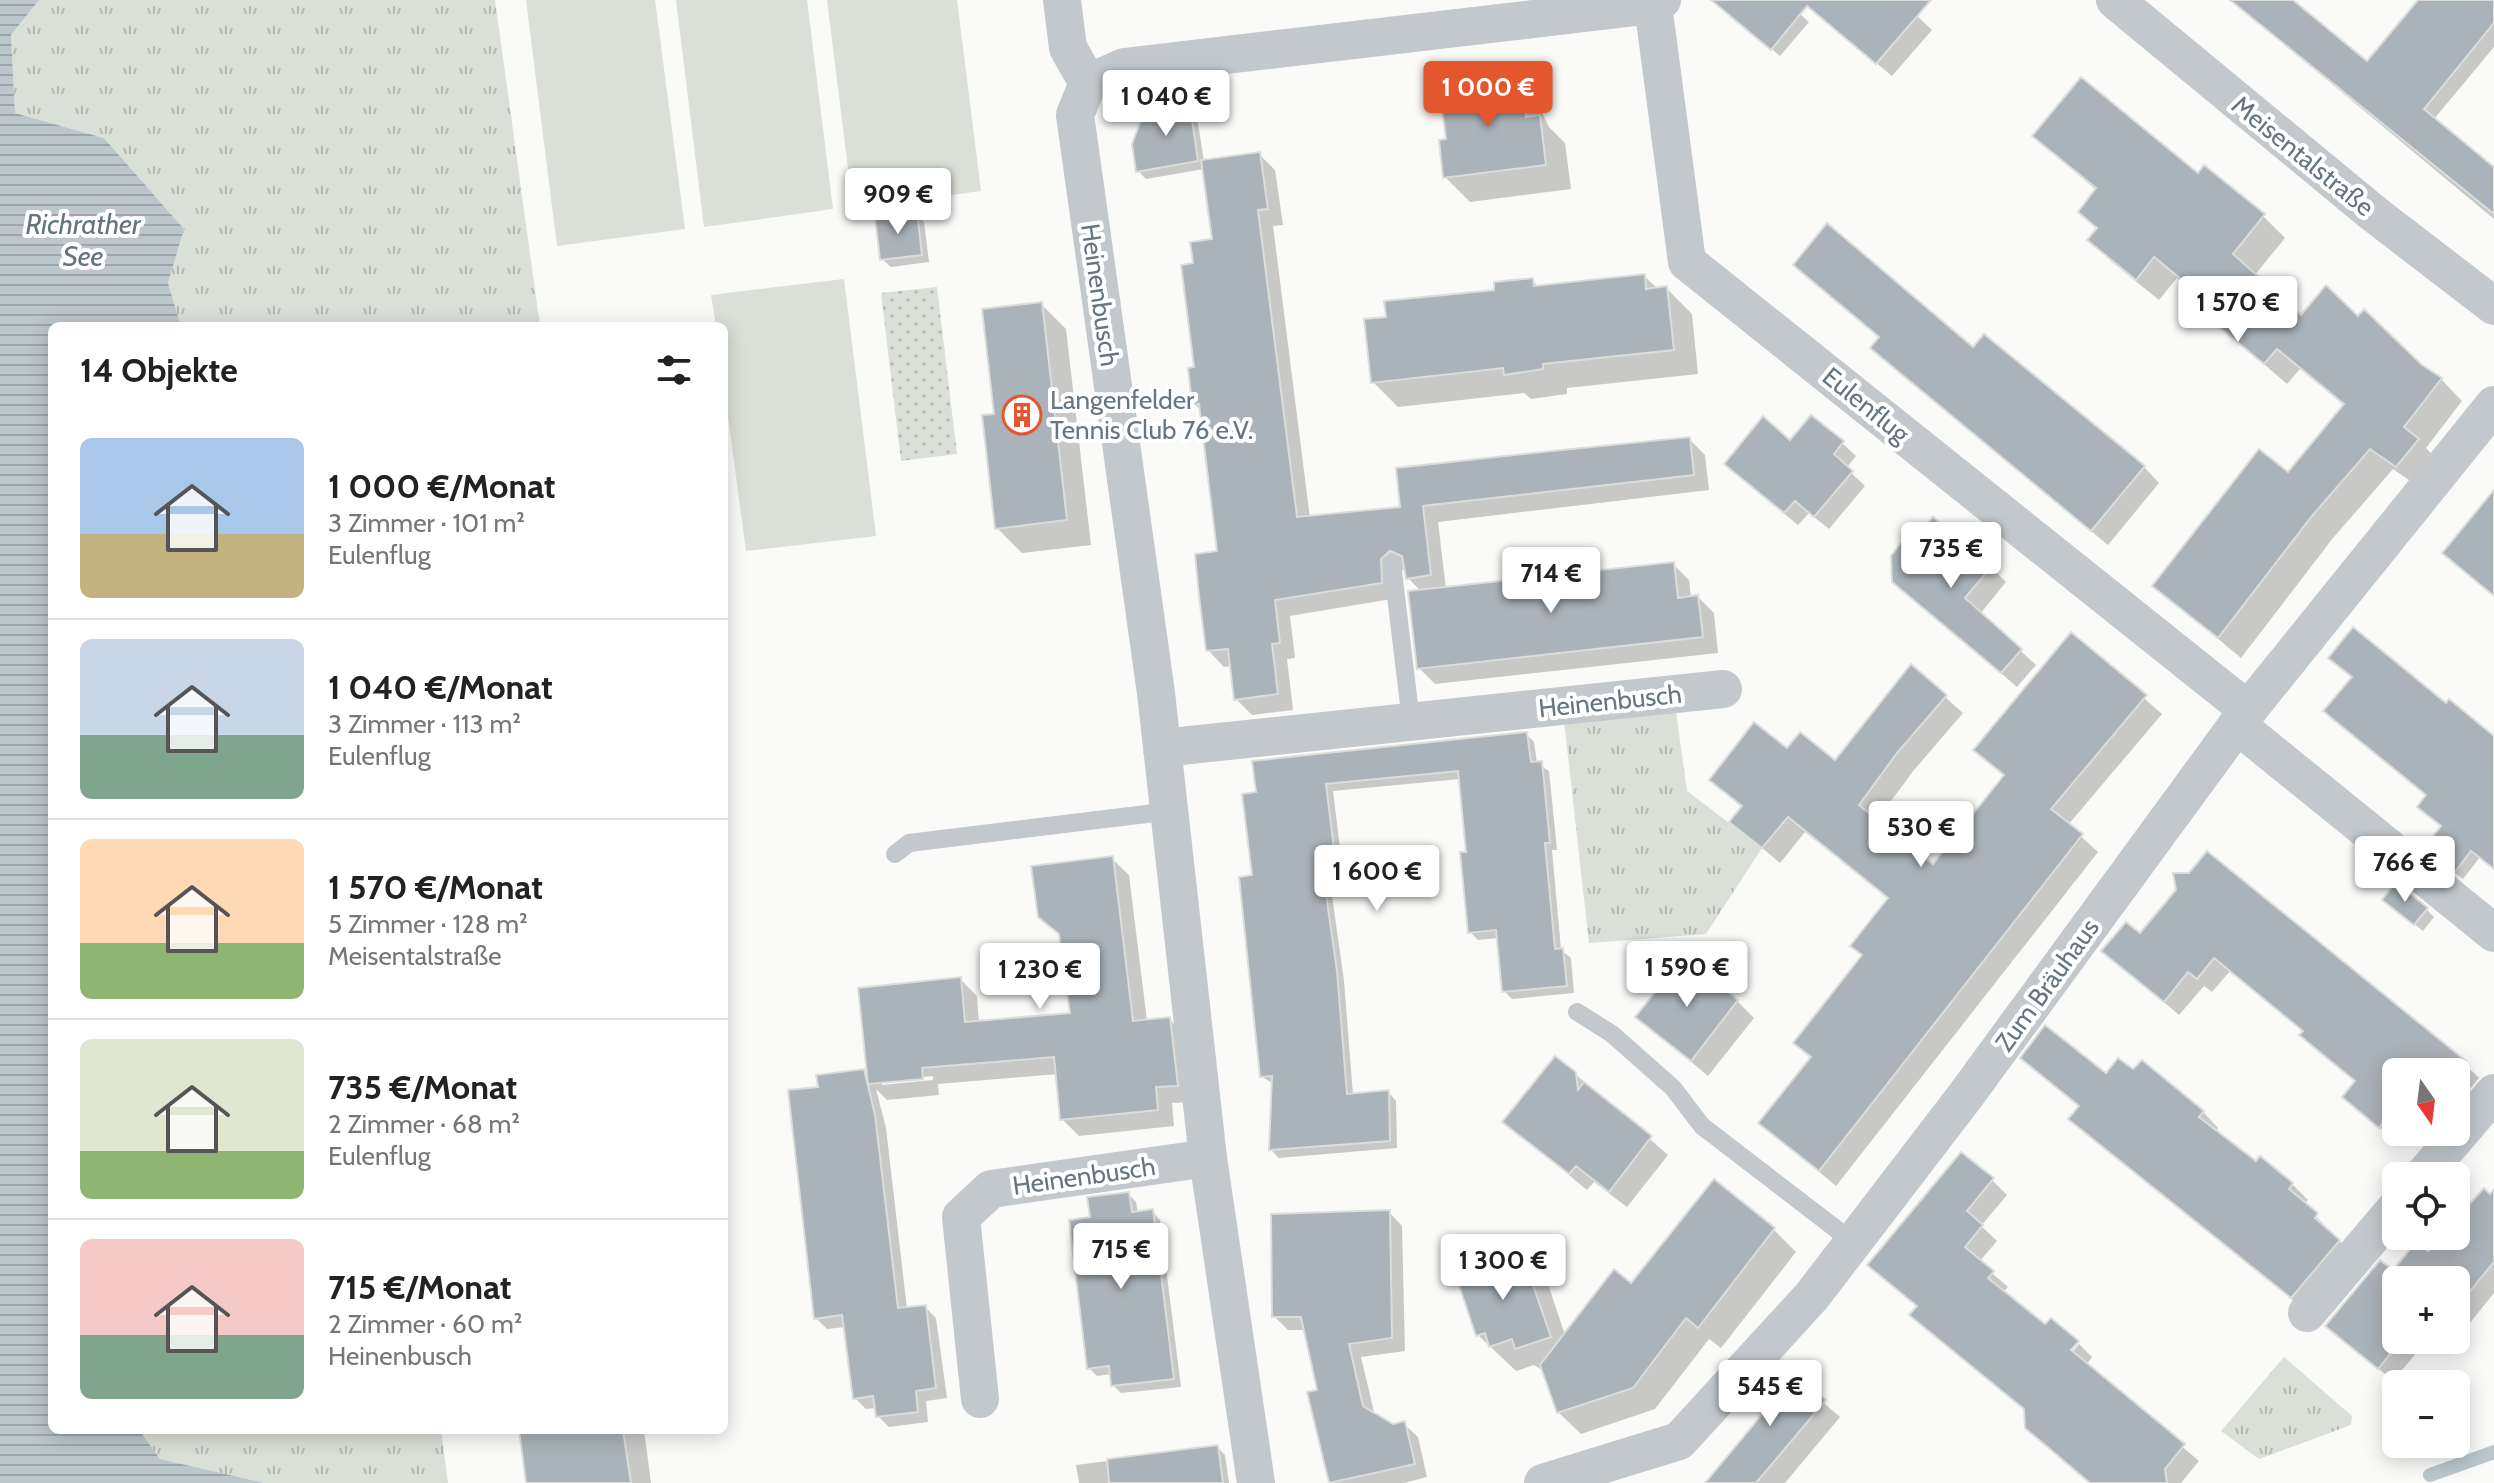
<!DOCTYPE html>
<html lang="de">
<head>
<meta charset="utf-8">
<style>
	body { margin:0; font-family:Cabin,sans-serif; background:#f6f6f6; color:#222; height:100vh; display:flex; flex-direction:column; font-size:30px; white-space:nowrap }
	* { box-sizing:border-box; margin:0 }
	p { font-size:26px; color:#767676 }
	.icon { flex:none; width:44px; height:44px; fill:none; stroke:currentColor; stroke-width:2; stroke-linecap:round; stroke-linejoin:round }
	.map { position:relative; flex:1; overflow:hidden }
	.details { position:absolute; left:48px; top:322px; width:680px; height:1112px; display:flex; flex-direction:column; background:#fff; border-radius:12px; box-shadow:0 4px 20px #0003 }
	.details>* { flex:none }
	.needle { width:52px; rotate:166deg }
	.buttons { position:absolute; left:2382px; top:1058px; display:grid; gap:16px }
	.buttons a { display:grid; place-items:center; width:88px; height:88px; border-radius:12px; background:#fff; box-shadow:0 4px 20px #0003; font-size:40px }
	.price { position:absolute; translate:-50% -68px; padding:0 18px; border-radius:8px; background:#fff; color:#222; font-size:26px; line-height:52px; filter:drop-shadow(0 2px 4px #0008) }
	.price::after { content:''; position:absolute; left:50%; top:48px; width:24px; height:18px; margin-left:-12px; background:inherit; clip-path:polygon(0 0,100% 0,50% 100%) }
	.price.current { background:#e4572e; color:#fff }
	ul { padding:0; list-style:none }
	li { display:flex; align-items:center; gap:24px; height:200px; padding:0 32px }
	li+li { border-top:2px solid #e0e0e0 }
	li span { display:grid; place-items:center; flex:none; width:224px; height:160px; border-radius:12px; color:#555 }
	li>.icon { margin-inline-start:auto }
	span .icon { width:96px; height:96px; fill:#fffc; stroke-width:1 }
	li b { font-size:34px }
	h2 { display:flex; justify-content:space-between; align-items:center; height:96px; padding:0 32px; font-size:34px }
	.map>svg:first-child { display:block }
	.grass { fill:url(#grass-dots) }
	.park { fill:url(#park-tufts) }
	.pitch { fill:#dadfd7 }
	.water { fill:url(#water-rules) }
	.shadow { fill:#0003; fill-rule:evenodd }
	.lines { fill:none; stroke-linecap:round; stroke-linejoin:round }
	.stream { stroke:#bbc7cb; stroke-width:14 }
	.building { fill:#aab3b9; stroke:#dcdcda; stroke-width:2 }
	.service { stroke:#c3c8cc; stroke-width:18 }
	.minor { stroke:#c3c8cc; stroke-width:38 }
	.labels { text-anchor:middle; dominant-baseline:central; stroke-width:8; stroke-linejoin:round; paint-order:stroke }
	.street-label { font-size:26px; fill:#657683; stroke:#fff }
	.poi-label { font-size:26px; fill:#657683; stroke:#fff; text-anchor:start }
	.water-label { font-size:28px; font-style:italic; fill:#60757c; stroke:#fff }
</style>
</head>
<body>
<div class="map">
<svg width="2494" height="1483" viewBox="0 0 2494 1483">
	<defs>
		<pattern id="grass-dots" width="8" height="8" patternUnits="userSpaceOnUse" patternTransform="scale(2)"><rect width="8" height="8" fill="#dadfd7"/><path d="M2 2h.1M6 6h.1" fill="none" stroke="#b4b9b4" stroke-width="1.8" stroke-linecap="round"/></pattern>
		<pattern id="park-tufts" width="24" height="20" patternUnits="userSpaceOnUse" patternTransform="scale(2)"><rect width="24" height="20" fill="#dadfd7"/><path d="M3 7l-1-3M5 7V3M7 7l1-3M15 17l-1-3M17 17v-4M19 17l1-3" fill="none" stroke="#b4b9b4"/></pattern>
		<pattern id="water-rules" width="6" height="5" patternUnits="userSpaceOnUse" patternTransform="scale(2)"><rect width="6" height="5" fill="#bbc7cb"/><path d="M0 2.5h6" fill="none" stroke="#9ca6aa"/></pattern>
	</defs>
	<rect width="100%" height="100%" fill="#fafaf8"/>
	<path class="grass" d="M937,287L957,454L901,461L881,293Z"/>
	<g class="park">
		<path d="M39,0H495L540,326H181L168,283L184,229L104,138L15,113L11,35Z"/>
		<path d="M1676,712L1687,791L1762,848L1706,934L1589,943L1564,721Z"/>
		<path d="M2284,1357L2352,1416L2351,1425L2259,1459L2221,1431Z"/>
		<path d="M139,1430H441L448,1483H265L159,1459Z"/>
	</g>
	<g class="pitch">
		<path d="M526,0H655L685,229L557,246Z"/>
		<path d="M676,0H807L833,209L704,227Z"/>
		<path d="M827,0H957L981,191L853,208Z"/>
		<path d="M844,279L876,536L746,551L724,387V326H716L711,295Z"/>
	</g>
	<path class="water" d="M0,0H39L11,35L15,113L104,138L184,229L168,283L181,326H52V1430H139L160,1459L265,1483H0Z"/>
	<g class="shadow">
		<path d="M1751,0H1784L1809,22L1780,56L1744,26Z"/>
		<path d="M1801,0H1927L1915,14L1932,30L1892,76Z"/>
		<path d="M2237,0H2290L2367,64L2420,0H2494V47L2434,119L2494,170V219L2267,30Z"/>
		<path d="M1513,79L1538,104L1549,127L1565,143L1571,189L1470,202L1445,177Z"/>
		<path d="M1188,102L1196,110L1204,162L1259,154L1275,170L1283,225L1273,226L1310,518L1402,509L1689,439L1705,455L1709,490L1438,522L1446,589L1673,564L1689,580L1691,598L1698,597L1714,613L1718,653L1435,684L1419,668L1421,591L1408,578L1406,567L1396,576L1398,598L1290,616L1295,658L1287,659L1293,710L1252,715L1236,699L1232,666L1224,667L1208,650L1219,553L1202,411L1194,404L1196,265L1214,241L1204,169L1146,179L1138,171Z"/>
		<path d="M2035,136L2198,175L2263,216L2285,238L2254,276L2302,318L2358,319L2441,379L2462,401L2426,448L2439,462L2419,487L2393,469L2333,538L2241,658L2155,586L2289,475L2345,406L2300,369L2287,384L2221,327L2228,319L2177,278L2159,300L2112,262L2090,240L2098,230L2080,212L2097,191Z"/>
		<path d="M916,214L924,222L929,262L891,267L882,259Z"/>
		<path d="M1795,265L1974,350L2144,467L2159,483L2108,545L1888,363L1873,348L1881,338Z"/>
		<path d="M1644,276L1658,289H1667L1692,314L1698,374L1567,388V394L1531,399L1524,393L1398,407L1373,382L1388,319L1532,280L1539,287Z"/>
		<path d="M1041,304L1066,329L1091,545L1022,553L997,528L996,416Z"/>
		<path d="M1790,443H1842L1856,456L1846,468L1865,486L1829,529L1809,513L1798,525L1740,477Z"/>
		<path d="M1991,567L2006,582L1980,614L2036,665L2017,687L1894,581Z"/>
		<path d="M2072,635L2162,714L2068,825L2098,852L1836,1186L1761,1123L1812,1059L1796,1043L1863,957L1852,946L1889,899L1805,832L1780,863L1732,822L1743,808L1711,780L1787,751L1835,762L1911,667L1963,713L1914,770L1876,821L1933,867L2005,777L1976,750Z"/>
		<path d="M1526,734L1534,742L1537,763L1549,771L1557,850H1552L1561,950L1571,958L1574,993L1512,999L1504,991L1499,938L1478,940L1470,932L1468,853L1460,779L1333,791L1343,872L1329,874L1344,981L1353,1095L1388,1092L1396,1101L1397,1148L1279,1158L1271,1150L1274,1084L1262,1077L1255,877L1244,795Z"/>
		<path d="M2494,761V868L2480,857L2463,879L2434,856Z"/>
		<path d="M1112,859L1129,875L1147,1021L1169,1019L1186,1036L1193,1102L1172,1103L1174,1126L1079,1136L1062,1119L1058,1074L938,1084L939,1095L887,1100L876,1089L886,1128L907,1309L925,1307L936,1318L947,1398L926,1401L928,1422L889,1427L878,1416L877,1408L866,1409L855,1398L845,1327L827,1329L816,1318L820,1089L863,1071L870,1078L960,979L977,996L979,1023L1072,1015L1062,937L1040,916ZM933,1076V1080L882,1085V1081Z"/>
		<path d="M2178,890L2464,1063L2479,1078L2456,1106V1072H2396V1132H2402L2395,1141L2345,1097L2356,1082L2316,1050L2302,1035L2304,1032L2230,971L2212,992L2204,986L2179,1015L2104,951L2141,936Z"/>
		<path d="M2393,907L2426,909L2434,917L2423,931Z"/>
		<path d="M1737,1001L1754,1018L1708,1076L1638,1017Z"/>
		<path d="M2023,1058L2106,1076L2203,1112L2218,1128L2215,1132L2256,1164L2292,1184L2308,1200L2304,1204L2355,1257L2308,1312L2087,1135L2071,1119L2080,1107Z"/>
		<path d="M1574,1073L1668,1155L1627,1207L1594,1182L1587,1190L1505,1122Z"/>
		<path d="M2418,1132H2435L2428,1140Z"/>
		<path d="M1992,1180L2007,1195L1981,1226L1997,1241L1979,1262L2008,1287L2003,1292L2063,1356L2067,1359L2079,1344L2092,1357L2086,1365L2199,1461L2181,1483H2091L2027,1428L2026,1411L1927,1330L1912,1315L1918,1307L1870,1265Z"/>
		<path d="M2494,1192V1293L2465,1329L2456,1322V1280H2396V1340H2437L2432,1346H2422L2393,1381L2328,1326L2393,1273L2428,1254L2444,1236L2455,1240Z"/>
		<path d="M1128,1194L1136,1202L1138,1213L1152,1211L1160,1220L1181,1387L1121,1393L1113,1385L1112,1374L1097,1376L1089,1368L1092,1219Z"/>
		<path d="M1389,1212L1402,1226L1405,1351L1361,1357L1375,1416L1392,1426L1404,1424L1418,1437L1427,1477L1404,1483H1331L1310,1394L1319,1391L1305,1330H1288L1274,1316Z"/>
		<path d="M1774,1230L1796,1252L1721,1348L1709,1339L1655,1409L1581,1434L1558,1412L1545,1372L1534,1365L1516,1371L1478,1335L1521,1253L1546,1278L1565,1335L1632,1286Z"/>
		<path d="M1781,1366L1840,1417L1785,1483H1707L1771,1407L1757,1392Z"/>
		<path d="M521,1430H644L651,1483H528Z"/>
		<path d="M1217,1447L1225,1455L1229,1483H1079L1076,1465Z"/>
	</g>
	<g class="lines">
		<path class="stream" d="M2430,1475L2494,1452"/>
	</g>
	<g class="building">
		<path d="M1711,0H1931L1876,64L1807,6L1771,50Z"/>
		<path d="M2230,0H2293L2367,61L2418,0H2494V23L2424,109L2494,167V214Z"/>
		<path d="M1514,77L1516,93H1524L1526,117L1540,115L1546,165L1443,178L1439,140L1446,139L1439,86Z"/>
		<path d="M2081,77L2198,173L2204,165L2265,214L2233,254L2301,315L2326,285L2358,316L2364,309L2422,365L2442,378L2404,427L2419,439L2396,467L2370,449L2312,516L2218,638L2152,586L2259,449L2288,472L2344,404L2277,349L2264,364L2219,327L2227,317L2154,257L2136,280L2087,240L2097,228L2078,212L2096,188L2032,136Z"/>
		<path d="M1189,99L1198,161L1136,172L1132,144L1140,123L1161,105Z"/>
		<path d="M1260,152L1268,209L1258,210L1297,517L1400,507L1396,468L1542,452L1690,437L1694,475L1423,506L1431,575L1406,579L1402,556L1390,551L1381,559L1382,583L1275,600L1280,643L1272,644L1278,694L1234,700L1228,649L1206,651L1199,596L1195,554L1217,551L1199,404L1192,405L1188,368L1194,367L1181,265L1193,263L1190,242L1212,239L1201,160Z"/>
		<path d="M917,212L922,255L880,260L875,217Z"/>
		<path d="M1827,223L1973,347L1984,334L2145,466L2091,531L1870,348L1879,337L1793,265Z"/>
		<path d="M1645,274L1646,289L1667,286L1674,350L1543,364V369L1504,375L1503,368L1371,383L1364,319L1386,317L1384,301L1494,290V282L1533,278L1534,286Z"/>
		<path d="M1042,302L1067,520L995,529L982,415L994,414L982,309Z"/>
		<path d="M1811,415L1844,441L1834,454L1853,471L1814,517L1795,501L1784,513L1724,464L1763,416L1790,440Z"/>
		<path d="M2494,490V596L2442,553Z"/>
		<path d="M1933,517L1992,566L1965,598L2022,649L2001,673L1892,582L1891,556L1901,543H1911Z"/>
		<path d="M1674,562L1678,598L1698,595L1703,637L1417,669L1408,591Z"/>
		<path d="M2353,627L2446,703L2449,699L2494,736V869L2471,851L2454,873L2424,848L2441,826L2417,807L2426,795L2323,711L2352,677L2328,658Z"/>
		<path d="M2071,632L2147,695L2051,809L2083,834L1819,1171L1758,1123L1811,1057L1793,1043L1862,955L1850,946L1888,898L1788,817L1762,848L1729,822L1742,806L1709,780L1754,722L1787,748L1800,732L1835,760L1911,664L1947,695L1897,753L1859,805L1933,864L2004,775L1973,750Z"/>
		<path d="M1527,732L1531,762L1542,761L1550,843H1545L1555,949L1563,948L1567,986L1502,992L1496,930L1468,933L1460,852H1466L1458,771L1326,784L1336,865L1322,866L1337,971L1347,1094L1389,1090L1390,1141L1269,1150L1272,1076L1260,1077L1239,877L1252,875L1242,794L1256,792L1252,761Z"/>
		<path d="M2207,851L2466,1061L2456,1074L2396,1072V1114L2392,1111L2379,1128L2342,1097L2355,1081L2299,1035L2303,1031L2214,958L2197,979L2188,972L2164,1002L2101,951L2126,922L2140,933L2176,890L2173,873H2189Z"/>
		<path d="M1113,856L1133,1021L1170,1017L1178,1086L1156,1087L1158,1110L1060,1120L1054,1057L922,1068L923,1079L868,1084L858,988L961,977L965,1022L1070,1013L1059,934L1038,917L1031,866Z"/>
		<path d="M2396,882L2428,908L2414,925L2382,900Z"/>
		<path d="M1684,956L1738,1000L1691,1061L1635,1017Z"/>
		<path d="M2045,1025L2106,1073L2118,1058L2133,1069L2142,1060L2204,1111L2199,1117L2256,1161L2260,1156L2293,1183L2289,1189L2318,1213L2315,1218L2340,1240L2291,1298L2068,1119L2079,1106L2020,1058Z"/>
		<path d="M1555,1056L1576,1072L1578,1090L1584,1082L1652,1136L1609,1192L1576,1166L1569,1174L1502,1122Z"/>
		<path d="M864,1069L875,1115L898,1308L926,1305L936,1388L916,1391L918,1412L876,1417L873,1396L853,1399L842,1315L814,1319L788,1090L818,1087L816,1075Z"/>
		<path d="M1961,1152L1994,1178L1967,1211L1983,1225L1965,1247L1994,1271L1988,1278L2045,1324L2051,1318L2079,1341L2071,1350L2185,1444L2165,1469L2167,1483H2090L2025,1428L2024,1409L1909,1315L1917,1306L1867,1265Z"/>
		<path d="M1714,1179L1775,1228L1698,1328L1686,1318L1633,1388L1557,1413L1540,1365L1614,1269L1631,1283Z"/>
		<path d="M2484,1188L2490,1194L2494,1189V1262L2456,1308V1272L2450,1280H2396V1340H2401L2378,1369L2325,1326L2380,1260L2393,1270L2416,1242L2428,1251L2441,1236H2456V1219Z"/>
		<path d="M1129,1192L1132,1212L1153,1209L1174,1379L1111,1386L1109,1366L1087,1369L1069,1220L1090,1217L1087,1197Z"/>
		<path d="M1390,1210L1392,1338L1349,1344L1363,1406L1393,1424L1405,1421L1415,1464L1329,1483L1307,1392L1317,1390L1301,1317H1272L1271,1214Z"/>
		<path d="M1521,1251L1551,1337L1515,1349L1512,1339L1489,1347L1485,1333L1476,1336L1455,1273Z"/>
		<path d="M1781,1363L1826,1400L1756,1483H1705L1770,1405L1754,1392Z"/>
		<path d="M519,1430H623L631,1483H526Z"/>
		<path d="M1218,1445L1223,1483H1109L1107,1459Z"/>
	</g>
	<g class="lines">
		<g class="service">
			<path d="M1392,563L1411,721"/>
			<path d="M895,854L909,843L1171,811"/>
			<path d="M1577,1012L1612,1034L1673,1088L1702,1126L1853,1242"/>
		</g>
		<g class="minor">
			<path d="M1062,0L1068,48L1088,83"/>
			<path d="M2115,0L2373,213L2494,306"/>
			<path d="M1653,5L1687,262L2248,710"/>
			<path d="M1088,83L1075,115L1156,693L1208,1158L1256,1483"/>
			<path d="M1088,83L1124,67L1653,5L1662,0"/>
			<path d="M2237,725L2494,933"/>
			<path d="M1162,748L1723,689"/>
			<path d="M2423,1176L2494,1093"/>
			<path d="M2307,1313L2396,1208"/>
			<path d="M980,1399L961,1217L991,1189L1208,1158"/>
			<path d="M1543,1483L1679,1441L1812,1296L1966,1095L2248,710L2494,405"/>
		</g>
	</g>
	<defs>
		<g id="building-ring" transform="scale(2)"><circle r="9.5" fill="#fff" stroke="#e4572e" stroke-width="1.5"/><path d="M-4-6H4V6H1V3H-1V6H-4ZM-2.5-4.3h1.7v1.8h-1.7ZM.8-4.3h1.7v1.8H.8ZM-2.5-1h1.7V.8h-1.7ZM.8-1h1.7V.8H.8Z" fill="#e4572e"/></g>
	</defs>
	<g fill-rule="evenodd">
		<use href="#building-ring" x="1022" y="415"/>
	</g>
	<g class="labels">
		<g class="street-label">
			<text transform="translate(2303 156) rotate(39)">Meisentalstraße</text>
			<text transform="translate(1100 295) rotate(82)">Heinenbusch</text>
			<text transform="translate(1866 405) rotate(39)">Eulenflug</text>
			<text transform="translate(1610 701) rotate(-6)">Heinenbusch</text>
			<text transform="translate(2047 985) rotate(-54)">Zum Bräuhaus</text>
			<text transform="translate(1084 1176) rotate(-8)">Heinenbusch</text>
		</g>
		<g class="poi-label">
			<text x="1050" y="400">Langenfelder<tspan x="1050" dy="30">Tennis Club 76 e.V.</tspan></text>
		</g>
		<g class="water-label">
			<text x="83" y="224">Richrather<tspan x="83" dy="32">See</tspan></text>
		</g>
	</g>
</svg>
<div class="buttons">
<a><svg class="needle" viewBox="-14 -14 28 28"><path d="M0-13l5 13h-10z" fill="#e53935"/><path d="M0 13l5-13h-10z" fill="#767676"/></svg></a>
<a><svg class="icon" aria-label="locate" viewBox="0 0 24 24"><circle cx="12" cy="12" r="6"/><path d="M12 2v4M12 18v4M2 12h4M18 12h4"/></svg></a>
<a>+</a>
<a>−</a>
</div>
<b class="price current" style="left:1488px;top:129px">1 000 €</b>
<b class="price" style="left:1166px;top:138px">1 040 €</b>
<b class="price" style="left:898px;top:236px">909 €</b>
<b class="price" style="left:2238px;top:344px">1 570 €</b>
<b class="price" style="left:1951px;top:590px">735 €</b>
<b class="price" style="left:1551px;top:615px">714 €</b>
<b class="price" style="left:1921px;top:869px">530 €</b>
<b class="price" style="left:2405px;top:904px">766 €</b>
<b class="price" style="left:1377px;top:913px">1 600 €</b>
<b class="price" style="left:1687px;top:1009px">1 590 €</b>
<b class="price" style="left:1040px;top:1011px">1 230 €</b>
<b class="price" style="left:1121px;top:1291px">715 €</b>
<b class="price" style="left:1503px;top:1302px">1 300 €</b>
<b class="price" style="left:1770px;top:1428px">545 €</b>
<section class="details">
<h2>14 Objekte<svg class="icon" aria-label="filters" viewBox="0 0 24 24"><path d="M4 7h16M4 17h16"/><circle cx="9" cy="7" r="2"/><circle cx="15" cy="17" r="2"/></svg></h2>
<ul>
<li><span style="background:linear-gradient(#a9c7e8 60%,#c2b280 0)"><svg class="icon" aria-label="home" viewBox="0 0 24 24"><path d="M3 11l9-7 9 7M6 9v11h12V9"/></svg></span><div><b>1 000 €/Monat</b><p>3 Zimmer · 101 m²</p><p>Eulenflug</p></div></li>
<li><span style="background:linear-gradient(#c9d6e8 60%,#7fa58c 0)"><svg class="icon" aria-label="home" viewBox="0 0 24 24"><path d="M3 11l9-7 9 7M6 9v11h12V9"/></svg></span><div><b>1 040 €/Monat</b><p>3 Zimmer · 113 m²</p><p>Eulenflug</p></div></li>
<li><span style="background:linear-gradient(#ffd9b3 65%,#8fb573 0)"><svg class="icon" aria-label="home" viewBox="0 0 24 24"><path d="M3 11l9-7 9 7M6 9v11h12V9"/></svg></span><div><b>1 570 €/Monat</b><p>5 Zimmer · 128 m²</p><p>Meisentalstraße</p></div></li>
<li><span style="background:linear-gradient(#dfe7d0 70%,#8fb573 0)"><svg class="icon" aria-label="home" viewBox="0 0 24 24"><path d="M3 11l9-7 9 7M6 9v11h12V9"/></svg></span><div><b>735 €/Monat</b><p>2 Zimmer · 68 m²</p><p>Eulenflug</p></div></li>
<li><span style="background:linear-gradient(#f6c9c9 60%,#7fa58c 0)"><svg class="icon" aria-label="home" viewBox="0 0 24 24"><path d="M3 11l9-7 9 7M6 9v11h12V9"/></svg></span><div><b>715 €/Monat</b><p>2 Zimmer · 60 m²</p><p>Heinenbusch</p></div></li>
</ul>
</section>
</div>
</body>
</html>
